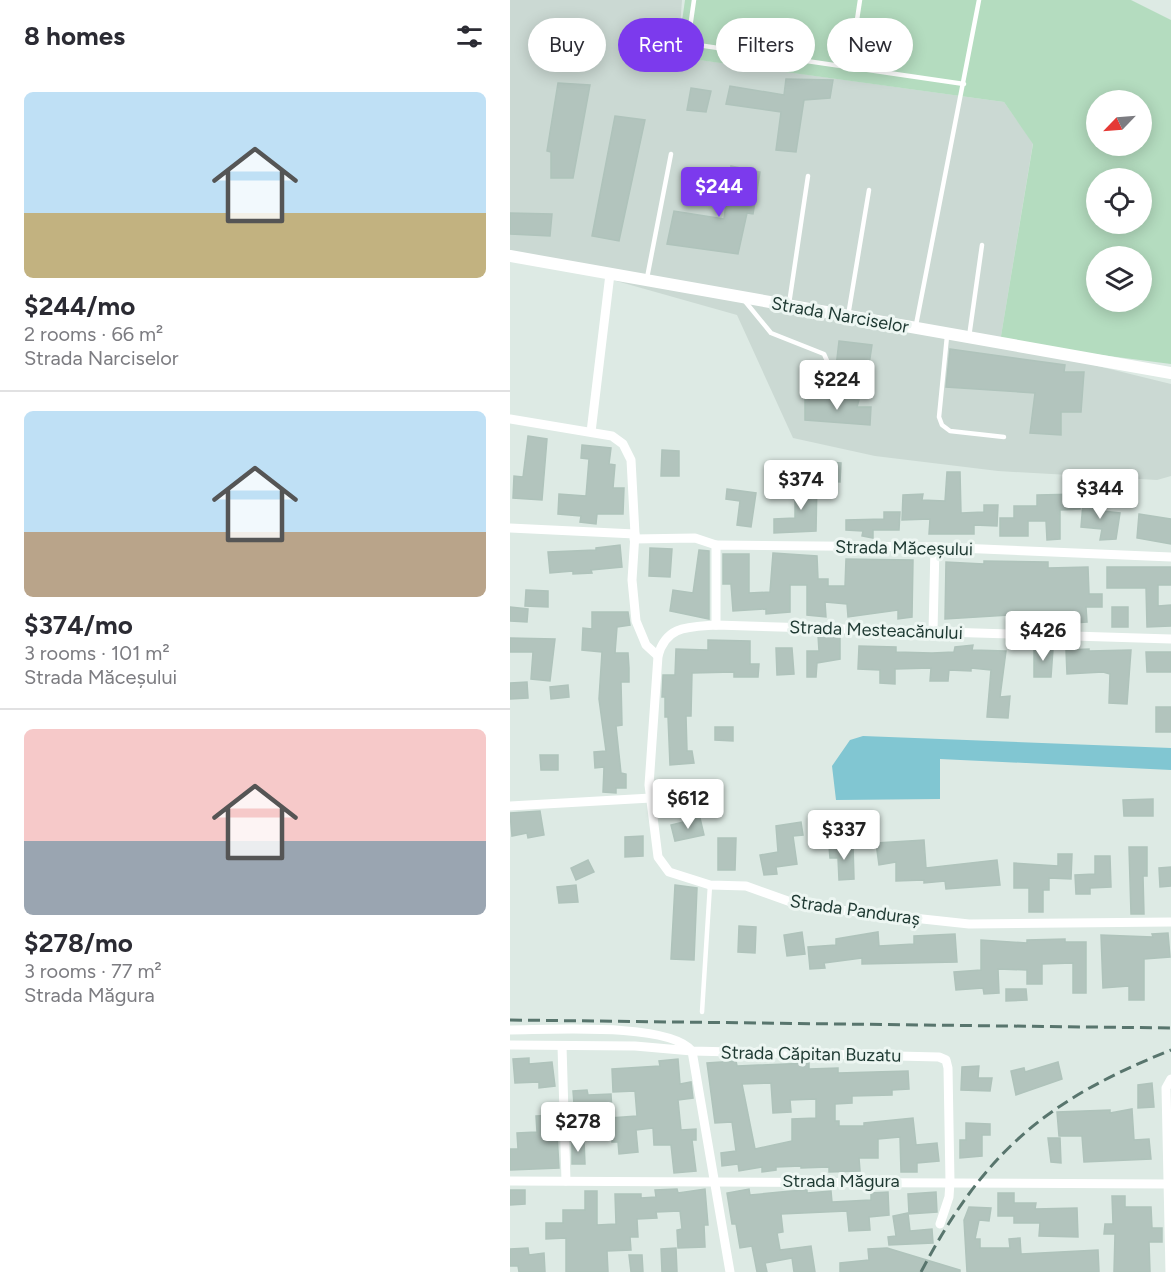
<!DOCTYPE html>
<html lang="en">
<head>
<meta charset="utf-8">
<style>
	body { margin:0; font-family:Figtree,sans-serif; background:#f2f2f3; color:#2b2b33; height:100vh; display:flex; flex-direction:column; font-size:22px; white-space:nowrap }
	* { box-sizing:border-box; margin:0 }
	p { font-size:20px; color:#7c7c81 }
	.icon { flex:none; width:33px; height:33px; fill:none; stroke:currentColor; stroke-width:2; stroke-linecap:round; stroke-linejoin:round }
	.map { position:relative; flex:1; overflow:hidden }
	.panel { display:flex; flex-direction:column; background:#fff; width:510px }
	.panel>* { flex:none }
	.hud { position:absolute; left:18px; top:18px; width:552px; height:54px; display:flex; gap:12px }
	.needle { width:39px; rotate:245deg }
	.tools { position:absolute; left:576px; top:90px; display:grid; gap:12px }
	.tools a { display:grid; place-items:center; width:66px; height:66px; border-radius:50%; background:#fff; box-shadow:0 3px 15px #0003; font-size:30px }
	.price { position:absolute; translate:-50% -51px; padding:0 14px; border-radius:6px; background:#fff; color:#222; font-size:20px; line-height:39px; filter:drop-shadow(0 2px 3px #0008) }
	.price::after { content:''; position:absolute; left:50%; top:36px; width:18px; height:14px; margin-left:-9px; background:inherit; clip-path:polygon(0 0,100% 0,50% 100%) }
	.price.active { background:#7c3aed; color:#fff }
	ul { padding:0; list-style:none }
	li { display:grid; align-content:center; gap:12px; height:318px; padding:0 24px }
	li+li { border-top:2px solid #e1e1e2 }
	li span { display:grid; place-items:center; height:186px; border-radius:9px; color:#555 }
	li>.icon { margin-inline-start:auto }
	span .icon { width:108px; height:108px; fill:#fffc; stroke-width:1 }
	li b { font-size:26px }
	h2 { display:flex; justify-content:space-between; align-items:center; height:72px; padding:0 24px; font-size:26px }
	.tag { padding:0 21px; border-radius:27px; background:#fff; box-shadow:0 3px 15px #0003; font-size:21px; line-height:54px }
	.tag.active { background:#7c3aed; color:#fff }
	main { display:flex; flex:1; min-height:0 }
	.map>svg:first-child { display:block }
	.built { fill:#cbd9d3 }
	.green { fill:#b4dcbf; fill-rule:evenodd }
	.water { fill:#81c6d2 }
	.building { fill:#b2c4bd; stroke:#afc3bb; stroke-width:1.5; fill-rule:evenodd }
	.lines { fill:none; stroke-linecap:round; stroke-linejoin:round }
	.service { stroke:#fff; stroke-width:4.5 }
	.minor { stroke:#fff; stroke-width:9 }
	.secondary { stroke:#fff; stroke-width:12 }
	.rail { stroke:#58756d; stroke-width:3; stroke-dasharray:12 6; stroke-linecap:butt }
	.labels { text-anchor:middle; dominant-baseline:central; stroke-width:6; stroke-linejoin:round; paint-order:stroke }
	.street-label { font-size:18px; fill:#1e3932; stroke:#edf6f2 }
</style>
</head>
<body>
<main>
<section class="panel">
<h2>8 homes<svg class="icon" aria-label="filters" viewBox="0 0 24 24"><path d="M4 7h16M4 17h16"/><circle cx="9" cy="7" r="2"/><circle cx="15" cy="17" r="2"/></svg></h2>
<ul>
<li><span style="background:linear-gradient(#bfe0f5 65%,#c2b280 0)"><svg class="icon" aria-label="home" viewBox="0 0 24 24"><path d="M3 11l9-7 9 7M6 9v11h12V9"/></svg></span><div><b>$244/mo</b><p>2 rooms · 66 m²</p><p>Strada Narciselor</p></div></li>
<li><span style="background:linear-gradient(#bfe0f5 65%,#b9a48a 0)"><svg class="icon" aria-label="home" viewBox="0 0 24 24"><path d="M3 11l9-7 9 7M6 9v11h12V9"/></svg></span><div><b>$374/mo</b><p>3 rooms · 101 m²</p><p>Strada Măceșului</p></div></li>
<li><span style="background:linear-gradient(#f6c9c9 60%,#9aa5b1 0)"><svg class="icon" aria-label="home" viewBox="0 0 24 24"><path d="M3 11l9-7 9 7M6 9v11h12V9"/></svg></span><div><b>$278/mo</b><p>3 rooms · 77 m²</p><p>Strada Măgura</p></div></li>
</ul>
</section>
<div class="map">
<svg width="661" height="1272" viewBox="0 0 661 1272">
	<rect width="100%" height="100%" fill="#ddeae4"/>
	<path class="built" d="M0,0H172L168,57L494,102L523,143L490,342L661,384V476L647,480L488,471L365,456L283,438L227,315L0,251Z"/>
	<path class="green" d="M175,0H621L661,20V364L490,342L523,144L494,102L167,57ZM586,100H632V146H586ZM586,178H632V224H586ZM586,256H632V302H586Z"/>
	<path class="water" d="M353,736L661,748V770L430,759V799L326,800L322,766L340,740Z"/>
	<g class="building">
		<path d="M276,79L323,80L320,98L294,100L286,152L266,150L271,112L216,104L220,86L274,95Z"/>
		<path d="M48,83L80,85L63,178H41V152L37,151Z"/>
		<path d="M181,88L201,91L196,112L177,110Z"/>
		<path d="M105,116L135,120L109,241L82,236Z"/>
		<path d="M221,166L250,172L243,214L237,213L228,254L157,244L164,211L214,219Z"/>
		<path d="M0,213L42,214L40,236L0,234Z"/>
		<path d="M329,341L362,345L357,378L325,376Z"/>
		<path d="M440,349L555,365L554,372H574L571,412H551V435L520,433L525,393L436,387Z"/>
		<path d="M295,398L349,400L347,407H361L360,425L295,420Z"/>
		<path d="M18,436L37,439L32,500L3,498L4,476L13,477Z"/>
		<path d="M72,445L101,448L99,464L105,465L103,488H114L113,514H87L86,524L70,522L71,516L48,514L49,494L76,496L79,459L71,458Z"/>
		<path d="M152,450L169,451V476H151Z"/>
		<path d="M306,461L331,463L330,482L305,480Z"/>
		<path d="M437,472H450L451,513L474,512V505H488L487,526L464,525V534H419L420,519L392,520L393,495L413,494L412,500L435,501Z"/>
		<path d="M285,482H307L306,531L264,533V519L285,518Z"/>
		<path d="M217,489L246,493L241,527L227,525L230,501L216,499Z"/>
		<path d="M570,494V509L550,510V539L537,540L536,521H518V536H490V518H504V506H527V495Z"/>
		<path d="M573,503H593L592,511L610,513L606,539L590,540L592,529L571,527Z"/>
		<path d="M374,512H390L389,530H363V538L352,536L353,531L336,530V520L374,519Z"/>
		<path d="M629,514L661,519V544L627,538Z"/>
		<path d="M110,545L112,567L81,570L82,573L63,574V571L40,573L38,552L86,550V548Z"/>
		<path d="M140,548L162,549L160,577L139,576Z"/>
		<path d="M189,550L199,551V619L160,611L163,590L183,593Z"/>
		<path d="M263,553L307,556L308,579H318V586H335L336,559L403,560L402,617L388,619V610L338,617L337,604L315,602L316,617L297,615V585H280V612L256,614V609L223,611L221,584H213V554H239V593L260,592Z"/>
		<path d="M474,561L538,562V568L578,567L579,594H592V607H576L577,622L562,623V613L538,614V622H514V614L435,619L436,562L474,564Z"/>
		<path d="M597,567H661V585H648V606L661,605V626L637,627L636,588H597Z"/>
		<path d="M16,590L38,591V607L15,606Z"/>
		<path d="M0,607L18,609L17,622L0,621Z"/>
		<rect x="602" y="607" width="16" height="20"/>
		<path d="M82,612H118L120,625L107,627L105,653H118L119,668V682H111L112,725L106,726L111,773L116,774V788H106V793L93,792L94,767L85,768L84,752L96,751L89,699L92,652L72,650L73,628L82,629Z"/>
		<path d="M308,635L330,636V659L307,663L306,677H297V651H309Z"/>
		<path d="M0,638L45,639L40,681L21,679L23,652H0Z"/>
		<path d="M198,640L240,641V664H249L248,677H224V672L182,673L181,716H176L177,751H182L184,763L160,765L158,717H155V697H152L153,675H165L166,649L198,650Z"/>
		<path d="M463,645L462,650L496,651L490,697L500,696L498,718L477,717L481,670L461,668V671L439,670L438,681H420L421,668L385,669V684L370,683V670L348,669L349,646L386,647V652L422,653L444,652L445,647Z"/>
		<path d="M524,647L543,649L541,677H524Z"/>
		<path d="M266,648H282L284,674L267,675Z"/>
		<path d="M579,649V651L621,650L617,704L599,703L600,674L593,672L557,674L556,650Z"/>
		<path d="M636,652H661V672H637Z"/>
		<path d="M17,682L18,698L0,699V683Z"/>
		<path d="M58,685L59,697L41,699L40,687Z"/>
		<rect x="646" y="707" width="15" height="25"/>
		<path d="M205,727H223V741L205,740Z"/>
		<path d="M30,755H48V770H31Z"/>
		<path d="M643,799V816H614L613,800Z"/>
		<path d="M30,811L34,835L18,838L17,833L2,836L0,813Z"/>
		<path d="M190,818L194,835L165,841L161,825Z"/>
		<path d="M291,822L293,835L283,836L287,864L266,867L267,874L254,875L250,855L268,852L266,826Z"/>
		<path d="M133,836V856L115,857V837Z"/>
		<path d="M208,838H226L225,870H208Z"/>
		<path d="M414,840L416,868L487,860L490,885L436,889L435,881L414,883V880L386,881V862L369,865L366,843Z"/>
		<path d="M343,845L344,879L329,880L328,858H320L319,846Z"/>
		<path d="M619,847H637V876H633L634,914H621Z"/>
		<path d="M548,854H562L561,879L539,878V890H533V912H519V888H504V863L548,866Z"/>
		<path d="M585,856H600L601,887L580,888V894H566L565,875L585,874Z"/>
		<path d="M78,860L84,872L66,880L61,868Z"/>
		<path d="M661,867V886L650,887L649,868Z"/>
		<path d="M66,885L68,902L49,903L47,887Z"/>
		<path d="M165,885L187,888L184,960L161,959Z"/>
		<path d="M229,926L246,927L245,953L228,952Z"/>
		<path d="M292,932L295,954L277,956L274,935Z"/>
		<path d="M368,932L369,946L404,944V936L445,934L447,962L352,964V958L314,963L315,968L300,969L298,947L326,945V939Z"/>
		<path d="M658,933L660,957L634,959V1000H619V986L593,988L591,935L643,937L642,934Z"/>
		<path d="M555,939V942H576V993H563V963L532,964V984H517V970L488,969L489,993L474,994L473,988L446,990L444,972L471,970V940L517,943V940Z"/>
		<path d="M496,989H516L517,1000L496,1001Z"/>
		<path d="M19,1058V1064L42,1062L45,1086L29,1088V1082L5,1083L3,1059Z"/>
		<path d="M168,1059L170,1084L181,1082L183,1098L168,1100L171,1130L186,1129V1140H182L186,1171L164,1173L161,1145H144L143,1128L126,1130L128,1152L109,1154L108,1142H102L100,1118L127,1116L125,1091L103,1092L102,1069L150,1066L149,1061Z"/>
		<path d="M226,1061L227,1066L299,1063V1069L328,1068V1073L398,1071L399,1089L382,1090V1095L342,1096V1103L325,1104V1121H329V1126H354V1123L403,1118L406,1145L427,1143L429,1161L407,1163V1172H391L390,1137L368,1139V1158H349L350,1171L319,1172V1167L291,1168V1166L266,1167V1170L252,1172V1167L229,1171L228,1164L212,1166L211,1153L226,1151L222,1122L205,1123L197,1063ZM261,1083L263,1113L281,1112L280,1100L306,1099V1118L282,1119V1141L245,1149L232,1084Z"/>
		<path d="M548,1062L552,1079L506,1095L501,1071L514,1068L515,1072Z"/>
		<path d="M469,1066L468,1078H482L480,1091L451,1090L452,1067Z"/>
		<path d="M642,1083L644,1107L628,1108V1085Z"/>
		<path d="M77,1090L78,1095L101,1094L102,1112L65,1117L63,1091Z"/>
		<path d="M622,1109L624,1140L639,1139L641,1159L574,1162L572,1136H549L547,1112L600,1110V1113Z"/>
		<path d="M46,1115L49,1168L0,1170V1149H8L7,1133L27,1132L26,1116Z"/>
		<path d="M456,1123L480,1124V1135H472V1156L450,1158V1140H456Z"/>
		<path d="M538,1138H550L551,1163L541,1162Z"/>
		<path d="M74,1141L75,1164H62V1142Z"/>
		<path d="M167,1189L168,1193L195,1189L198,1225H194L195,1247L168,1248L167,1230L172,1229L170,1211L146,1212L147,1218L127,1219L128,1237H120L121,1250L97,1251L98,1272H56V1238L36,1239V1223H53V1210H75V1191H87V1225L106,1224L105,1194H131V1198L146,1197L145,1190Z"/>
		<path d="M239,1189L240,1195L281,1191L297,1190V1193L321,1191L322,1202L361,1200V1193L378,1192L379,1215L359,1217L360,1230L339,1231L337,1211L271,1214L273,1232L267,1233L270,1250L301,1246L305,1272H284L282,1258L255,1263L257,1272H247L242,1246L230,1248L226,1224H222L217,1193Z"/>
		<path d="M0,1190H15V1204L0,1205Z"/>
		<path d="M426,1192L427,1212L399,1214L398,1194Z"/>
		<path d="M488,1193H504V1203H526L525,1209L567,1208L568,1237L529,1236L530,1223H504V1216H488Z"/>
		<path d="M602,1196H615V1207H641L642,1228H652V1242H639L640,1272H604L605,1234H594L595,1224H603Z"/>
		<path d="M459,1207L481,1208L479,1221L469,1220L465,1239H470V1248H500L499,1239L510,1238L511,1254L588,1250L589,1272H457L454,1220Z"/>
		<path d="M398,1213L400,1231L422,1229L423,1243L379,1245L378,1237L386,1236L383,1216Z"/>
		<path d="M18,1248L19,1255L34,1253L35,1272H9L8,1266H0V1249Z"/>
		<path d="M166,1248L167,1272H152L151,1249Z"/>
		<path d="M377,1248L450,1270V1272H330V1263L359,1260L358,1249Z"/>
		<path d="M119,1255H132L133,1272H121Z"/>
	</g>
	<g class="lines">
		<g class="service">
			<path d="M184,0L178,42L181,44L454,84"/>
			<path d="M340,66L350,0"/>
			<path d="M137,278L161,154"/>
			<path d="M234,300L261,333L314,354L318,363L320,386"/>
			<path d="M279,304L298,176"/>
			<path d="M338,316L359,190"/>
			<path d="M406,325L469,0"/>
			<path d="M437,336L429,417L432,425L440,431L494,437"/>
			<path d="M459,337L472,245"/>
			<path d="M192,1012L200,885"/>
		</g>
		<g class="minor">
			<path d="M0,419L102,436L113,444L121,460L125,534L122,580L126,621L136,645L148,656"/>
			<path d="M81,432L100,274"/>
			<path d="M0,528L125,534"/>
			<path d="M124,539L185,538L206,545"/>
			<path d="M206,625V545L425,547L661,557"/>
			<path d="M423,631L425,547"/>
			<path d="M661,639L206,625C179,627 156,625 148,656L139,785L148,857L159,872L200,885L236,886L292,906L459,924L661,922"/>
			<path d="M0,806L141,798"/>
			<path d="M0,1030C39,1030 159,1022 182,1051L220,1272"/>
			<path d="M0,1045L125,1046L182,1051L429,1057L436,1060L438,1068L440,1182L439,1197L430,1224"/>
			<path d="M52,1046L56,1181"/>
			<path d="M0,1181L661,1184"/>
			<path d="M660,1272L656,1088L661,1079"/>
		</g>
		<path class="secondary" d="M0,256L661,373"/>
		<g class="rail">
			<path d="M0,1020L661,1028"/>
			<path d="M411,1272C474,1152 536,1100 661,1050"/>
		</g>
	</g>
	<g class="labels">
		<g class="street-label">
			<text transform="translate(330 315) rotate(10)">Strada Narciselor</text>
			<text transform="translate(394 548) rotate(1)">Strada Măceșului</text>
			<text transform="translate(366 630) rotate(2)">Strada Mesteacănului</text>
			<text transform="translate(345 910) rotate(8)">Strada Panduraș</text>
			<text transform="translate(301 1054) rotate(1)">Strada Căpitan Buzatu</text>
			<text x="331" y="1181">Strada Măgura</text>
		</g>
	</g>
</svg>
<div class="tools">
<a><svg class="needle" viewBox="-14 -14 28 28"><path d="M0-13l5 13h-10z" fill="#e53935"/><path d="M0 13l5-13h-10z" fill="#7c7c81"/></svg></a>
<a><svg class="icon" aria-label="locate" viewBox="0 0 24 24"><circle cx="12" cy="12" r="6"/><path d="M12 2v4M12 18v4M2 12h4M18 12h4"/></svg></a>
<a><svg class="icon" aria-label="layers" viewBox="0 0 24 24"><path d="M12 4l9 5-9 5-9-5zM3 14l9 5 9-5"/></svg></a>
</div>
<b class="price active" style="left:209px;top:218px">$244</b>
<b class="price" style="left:327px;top:411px">$224</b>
<b class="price" style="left:291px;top:511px">$374</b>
<b class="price" style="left:590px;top:520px">$344</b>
<b class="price" style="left:533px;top:662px">$426</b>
<b class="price" style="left:178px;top:830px">$612</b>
<b class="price" style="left:334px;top:861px">$337</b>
<b class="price" style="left:68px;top:1153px">$278</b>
<div class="hud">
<a class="tag">Buy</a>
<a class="tag active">Rent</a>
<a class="tag">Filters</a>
<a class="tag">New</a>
</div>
</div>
</main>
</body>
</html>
